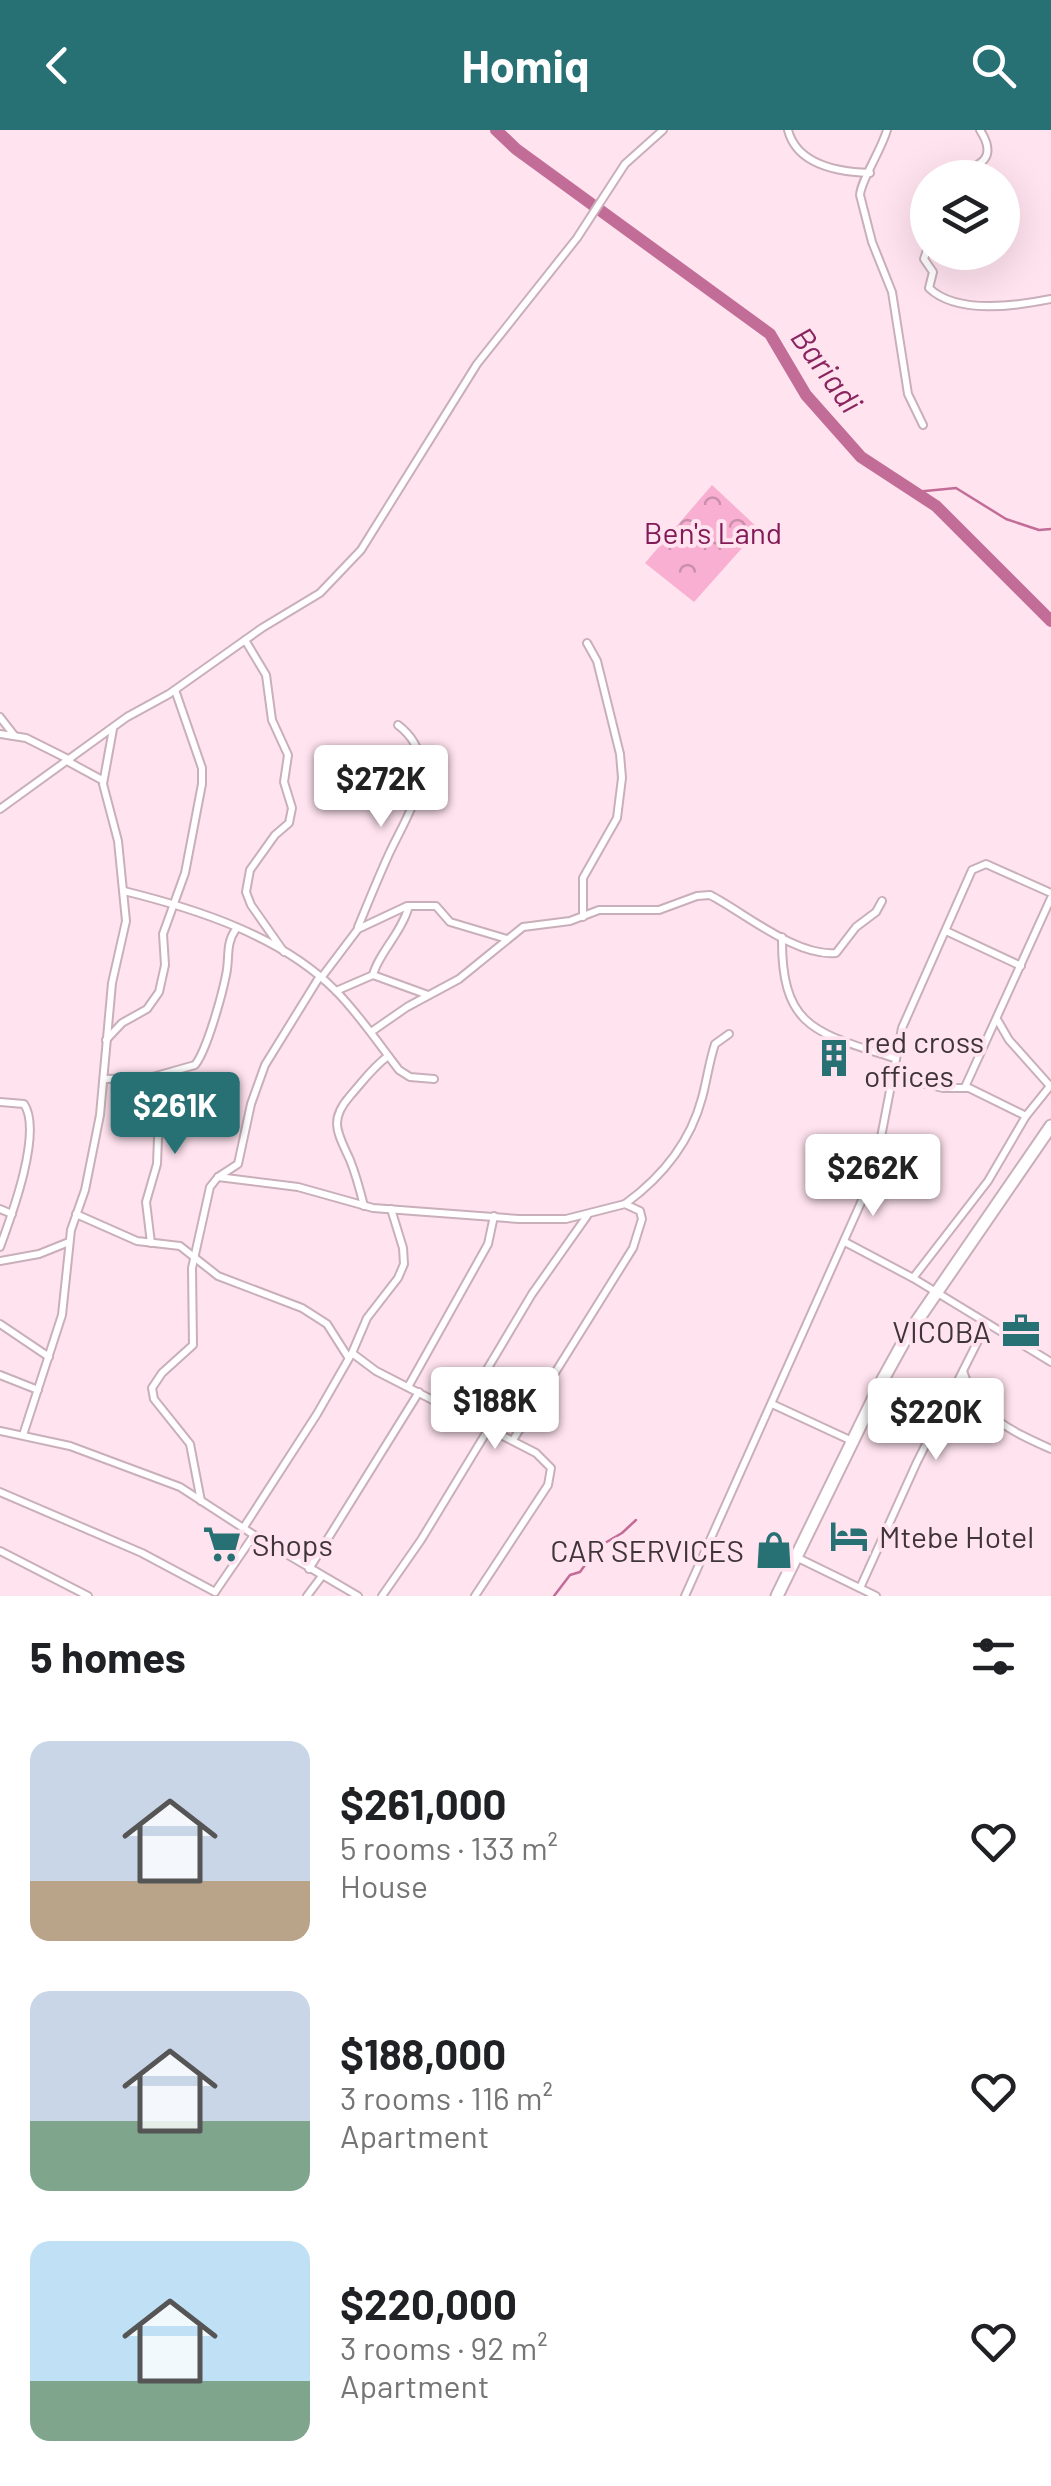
<!DOCTYPE html>
<html lang="en">
<head>
<meta charset="utf-8">
<style>
	body { margin:0; font-family:Barlow,sans-serif; background:#f6f6f6; color:#202124; height:100vh; display:flex; flex-direction:column; font-size:38px; white-space:nowrap }
	* { box-sizing:border-box; margin:0 }
	p { font-size:32px; color:#757577 }
	.icon { flex:none; width:55px; height:55px; fill:none; stroke:currentColor; stroke-width:2; stroke-linecap:round; stroke-linejoin:round }
	.map { position:relative; height:1466px; overflow:hidden }
	.drawer { display:flex; flex-direction:column; background:#fff; flex:1 }
	.drawer>* { flex:none }
	.tools { position:absolute; left:910px; top:30px; display:grid; gap:20px }
	.tools a { display:grid; place-items:center; width:110px; height:110px; border-radius:50%; background:#fff; box-shadow:0 10px 40px #0002; font-size:50px }
	.price { position:absolute; translate:-50% -85px; padding:0 22px; border-radius:10px; background:#fff; color:#222; font-size:32px; line-height:65px; filter:drop-shadow(0 2px 5px #0008) }
	.price::after { content:''; position:absolute; left:50%; top:60px; width:30px; height:22px; margin-left:-15px; background:inherit; clip-path:polygon(0 0,100% 0,50% 100%) }
	.price.selected { background:#277175; color:#fff }
	ul { padding:0; list-style:none }
	li { display:flex; align-items:center; gap:30px; height:250px; padding:0 30px }
	li span { display:grid; place-items:center; flex:none; width:280px; height:200px; border-radius:20px; color:#555 }
	li>.icon { margin-inline-start:auto }
	span .icon { width:120px; height:120px; fill:#fffc; stroke-width:1 }
	li b { font-size:42px }
	h2 { display:flex; justify-content:space-between; align-items:center; height:120px; padding:0 30px; font-size:42px }
	header { display:flex; justify-content:space-between; align-items:center; height:130px; padding:0 30px; background:#277175; color:#fff; font-size:45px; font-weight:700 }
	.map>svg:first-child { display:block }
	.park { fill:url(#park-crowns) }
	.lines { fill:none; stroke-linecap:round; stroke-linejoin:round }
	.stream { stroke:#c26d97; stroke-width:2.5 }
	.river { stroke:#c26d97; stroke-width:12 }
	.street-casing { stroke:#c9afba; stroke-width:10 }
	.highway-casing { stroke:#c9afba; stroke-width:15 }
	.street { stroke:#fff; stroke-width:6 }
	.highway { stroke:#fff; stroke-width:11 }
	.labels { text-anchor:middle; dominant-baseline:central; stroke-width:8; stroke-linejoin:round; paint-order:stroke }
	.park-label { font-size:30px; fill:#811a56; stroke:#ffe3ef }
	.poi-label { font-size:30px; fill:#3f3439; stroke:#ffe3ef; text-anchor:start }
	.water-label { font-size:32px; font-style:italic; fill:#89245e; stroke:#ffe3ef }
</style>
</head>
<body>
<header><svg class="icon" aria-label="back" viewBox="0 0 24 24"><path d="M15 5l-7 7 7 7"/></svg>Homiq<svg class="icon" aria-label="search" viewBox="0 0 24 24"><circle cx="10" cy="10" r="6"/><path d="M15 15l6 6"/></svg></header>
<div class="map">
<svg width="1051" height="1466" viewBox="0 0 1051 1466">
	<defs>
		<pattern id="park-crowns" width="20" height="18" patternUnits="userSpaceOnUse" patternTransform="scale(2.5)"><rect width="20" height="18" fill="#f8afd1"/><path d="M2 6a3 3 0 1 1 6 0M12 15a3 3 0 1 1 6 0" fill="none" stroke="#ca8fab"/></pattern>
	</defs>
	<rect width="100%" height="100%" fill="#ffe3ef"/>
	<path class="park" d="M712,355L759,399L694,472L645,433Z"/>
	<g class="lines">
		<g class="stream">
			<path d="M915,362L956,358L1006,389L1039,400L1051,399"/>
			<path d="M554,1466L570,1445L580,1442L598,1417L622,1403L636,1390"/>
		</g>
		<path class="river" d="M496,0L516,19L770,204L806,265L861,327L936,376L1051,491"/>
		<g class="street-casing">
			<g id="street">
				<path d="M788,0C797,35 838,42 870,43"/>
				<path d="M887,0C881,21 861,50 860,65L872,112L892,162L908,264L923,295"/>
				<path d="M950,48C971,37 1002,34 980,0"/>
				<path d="M928,117L924,129L933,142L929,158C957,185 1016,176 1051,169"/>
				<path d="M245,510L266,545L272,590L288,625L284,652L292,678L289,693L275,705L250,740L246,762L251,775L284,822"/>
				<path d="M0,587L14,605"/>
				<path d="M0,604L26,608L70,630"/>
				<path d="M69,632L102,650"/>
				<path d="M0,679L127,587L169,564L262,498L320,463L361,420L477,234L577,108L625,34L663,0"/>
				<path d="M124,761C197,779 281,806 335,860C359,884 378,913 399,940L410,947L434,949"/>
				<path d="M583,787V748L617,688L622,648L620,624L597,531L587,513"/>
				<path d="M358,797C368,773 378,748 389,724C408,683 445,631 398,595"/>
				<path d="M946,801L1021,836"/>
				<path d="M782,807C781,899 817,903 894,928"/>
				<path d="M373,845C378,824 401,804 409,776"/>
				<path d="M321,848L358,799L407,776H436L450,792L507,809"/>
				<path d="M336,861L373,845L428,865"/>
				<path d="M998,891L1009,910L1050,956"/>
				<path d="M371,902L407,877L459,849L523,797L570,791L599,780H659L697,766L710,765C745,783 796,827 836,823L856,797L876,782L882,771"/>
				<path d="M106,910L122,893L147,879L159,862L165,835L163,804L185,743L202,654V638L175,560"/>
				<path d="M891,946L943,958H969L1026,986"/>
				<path d="M104,949L149,948L195,935C207,920 222,865 226,845C230,828 225,814 236,799"/>
				<path d="M965,957L1051,768"/>
				<path d="M0,972L24,974C43,1002 11,1087 0,1117"/>
				<path d="M218,1047L298,1057L373,1078L519,1089H566L625,1074L640,1081L642,1089L633,1118L513,1310"/>
				<path d="M625,1074C662,1047 690,1013 702,968C707,950 709,932 715,914L729,904"/>
				<path d="M364,1076C360,1060 356,1045 350,1030C338,1003 328,991 350,966C364,950 372,938 388,926"/>
				<path d="M0,1079L12,1084"/>
				<path d="M76,1084L137,1111L180,1116L218,1146L302,1178L327,1194L348,1227"/>
				<path d="M845,1112L913,1148L1051,1232"/>
				<path d="M151,1113L146,1072L157,1034L158,1008L177,942"/>
				<path d="M0,1131L39,1124L69,1112"/>
				<path d="M913,1148L988,1051L1026,986L1051,955"/>
				<path d="M0,1194L49,1227"/>
				<path d="M352,1223L376,1241L536,1323L551,1338L548,1355L475,1466"/>
				<path d="M963,1241C977,1286 1011,1301 1051,1319"/>
				<path d="M0,1245L38,1260"/>
				<path d="M408,1257L488,1114L494,1086"/>
				<path d="M772,1274L852,1311"/>
				<path d="M461,1283L532,1164L587,1086"/>
				<path d="M0,1301L70,1316L180,1357L254,1405L358,1466"/>
				<path d="M23,1305L62,1185L71,1100L85,1060L100,985L112,853L126,791L118,711L103,654L113,599"/>
				<path d="M0,1362L142,1423L215,1462"/>
				<path d="M201,1371L190,1314L154,1269L152,1258L162,1243L193,1215L192,1138L210,1057L218,1047L238,1034L251,974L265,935L320,846"/>
				<path d="M244,1397L317,1284L352,1223L367,1188L398,1148L404,1134L403,1118L391,1079"/>
				<path d="M0,1421L88,1466"/>
				<path d="M796,1427L876,1466"/>
				<path d="M309,1439L419,1262"/>
				<path d="M860,1458L917,1332L986,1195"/>
				<path d="M215,1462L254,1405"/>
				<path d="M307,1466L322,1446"/>
				<path d="M382,1466L421,1410L489,1298"/>
				<path d="M685,1466L863,1068L877,1028L902,898L972,740L986,734L1051,763"/>
			</g>
		</g>
		<g class="highway-casing">
			<path id="highway" d="M777,1466L882,1251L908,1204L1051,996"/>
		</g>
		<use href="#street" class="street"/>
		<use href="#highway" class="highway"/>
	</g>
	<defs>
		<g id="building-bare" transform="scale(3)"><path d="M-4-6H4V6H1V3H-1V6H-4ZM-2.5-4.3h1.7v1.8h-1.7ZM.8-4.3h1.7v1.8H.8ZM-2.5-1h1.7V.8h-1.7ZM.8-1h1.7V.8H.8Z" fill="#277175" stroke="#ffe3ef" stroke-width="2.5" paint-order="stroke"/></g>
		<g id="office-bare" transform="scale(3)"><path d="M-6-3h4V-5.5h4V-3h4V5H-6ZM-1-4.5V-3h2v-1.5ZM-6 0V1H6V0Z" fill="#277175" stroke="#ffe3ef" stroke-width="2.5" paint-order="stroke"/></g>
		<g id="hotel-bare" transform="scale(3)"><path d="M-6-4.5h1.5V1H6V5H4.5V3h-9V5H-6ZM-4 0a1.8 1.8 0 1 1 3.6 0ZM.5 0V-2.5h3Q6-2.5 6 0Z" fill="#277175" stroke="#ffe3ef" stroke-width="2.5" paint-order="stroke"/></g>
		<g id="supermarket-bare" transform="scale(3)"><path d="M-6-5.5h2.5l.6 2H6L4.5 2H-2.5L-4.4-4H-6ZM-1.5 3.2a1.3 1.3 0 1 0 .1 0ZM3 3.2a1.3 1.3 0 1 0 .1 0Z" fill="#277175" stroke="#ffe3ef" stroke-width="2.5" paint-order="stroke"/></g>
		<g id="shop-bare" transform="scale(3)"><path d="M-5-2.5h2.3a2.7 3.5 0 0 1 5.4 0H5L5.5 6h-11ZM-1.5-2.5h3a1.5 2.3 0 0 0-3 0Z" fill="#277175" stroke="#ffe3ef" stroke-width="2.5" paint-order="stroke"/></g>
	</defs>
	<g fill-rule="evenodd">
		<use href="#building-bare" x="834" y="928"/>
		<use href="#office-bare" x="1021" y="1201"/>
		<use href="#hotel-bare" x="849" y="1406"/>
		<use href="#supermarket-bare" x="222" y="1414"/>
		<use href="#shop-bare" x="774" y="1420"/>
	</g>
	<g class="labels">
		<g class="park-label">
			<text x="713" y="402">Ben's Land</text>
		</g>
		<g class="poi-label">
			<text x="864" y="911">red cross<tspan x="864" dy="34">offices</tspan></text>
			<text x="991" y="1201" text-anchor="end">VICOBA</text>
			<text x="879" y="1406">Mtebe Hotel</text>
			<text x="252" y="1414">Shops</text>
			<text x="744" y="1420" text-anchor="end">CAR SERVICES</text>
		</g>
		<g class="water-label">
			<text transform="translate(828 239) rotate(54)">Bariadi</text>
		</g>
	</g>
</svg>
<div class="tools">
<a><svg class="icon" aria-label="layers" viewBox="0 0 24 24"><path d="M12 4l9 5-9 5-9-5zM3 14l9 5 9-5"/></svg></a>
</div>
<b class="price" style="left:381px;top:700px">$272K</b>
<b class="price selected" style="left:175px;top:1027px">$261K</b>
<b class="price" style="left:873px;top:1089px">$262K</b>
<b class="price" style="left:495px;top:1322px">$188K</b>
<b class="price" style="left:936px;top:1333px">$220K</b>
</div>
<section class="drawer">
<h2>5 homes<svg class="icon" aria-label="filters" viewBox="0 0 24 24"><path d="M4 7h16M4 17h16"/><circle cx="9" cy="7" r="2"/><circle cx="15" cy="17" r="2"/></svg></h2>
<ul>
<li><span style="background:linear-gradient(#c9d6e8 70%,#b9a48a 0)"><svg class="icon" aria-label="home" viewBox="0 0 24 24"><path d="M3 11l9-7 9 7M6 9v11h12V9"/></svg></span><div><b>$261,000</b><p>5 rooms · 133 m²</p><p>House</p></div><svg class="icon" aria-label="heart" viewBox="0 0 24 24"><path d="M12 20l-8-8c-3-5 5-10 8-4 3-6 11-1 8 4z"/></svg></li>
<li><span style="background:linear-gradient(#c9d6e8 65%,#7fa58c 0)"><svg class="icon" aria-label="home" viewBox="0 0 24 24"><path d="M3 11l9-7 9 7M6 9v11h12V9"/></svg></span><div><b>$188,000</b><p>3 rooms · 116 m²</p><p>Apartment</p></div><svg class="icon" aria-label="heart" viewBox="0 0 24 24"><path d="M12 20l-8-8c-3-5 5-10 8-4 3-6 11-1 8 4z"/></svg></li>
<li><span style="background:linear-gradient(#bfe0f5 70%,#7fa58c 0)"><svg class="icon" aria-label="home" viewBox="0 0 24 24"><path d="M3 11l9-7 9 7M6 9v11h12V9"/></svg></span><div><b>$220,000</b><p>3 rooms · 92 m²</p><p>Apartment</p></div><svg class="icon" aria-label="heart" viewBox="0 0 24 24"><path d="M12 20l-8-8c-3-5 5-10 8-4 3-6 11-1 8 4z"/></svg></li>
</ul>
</section>
</body>
</html>
